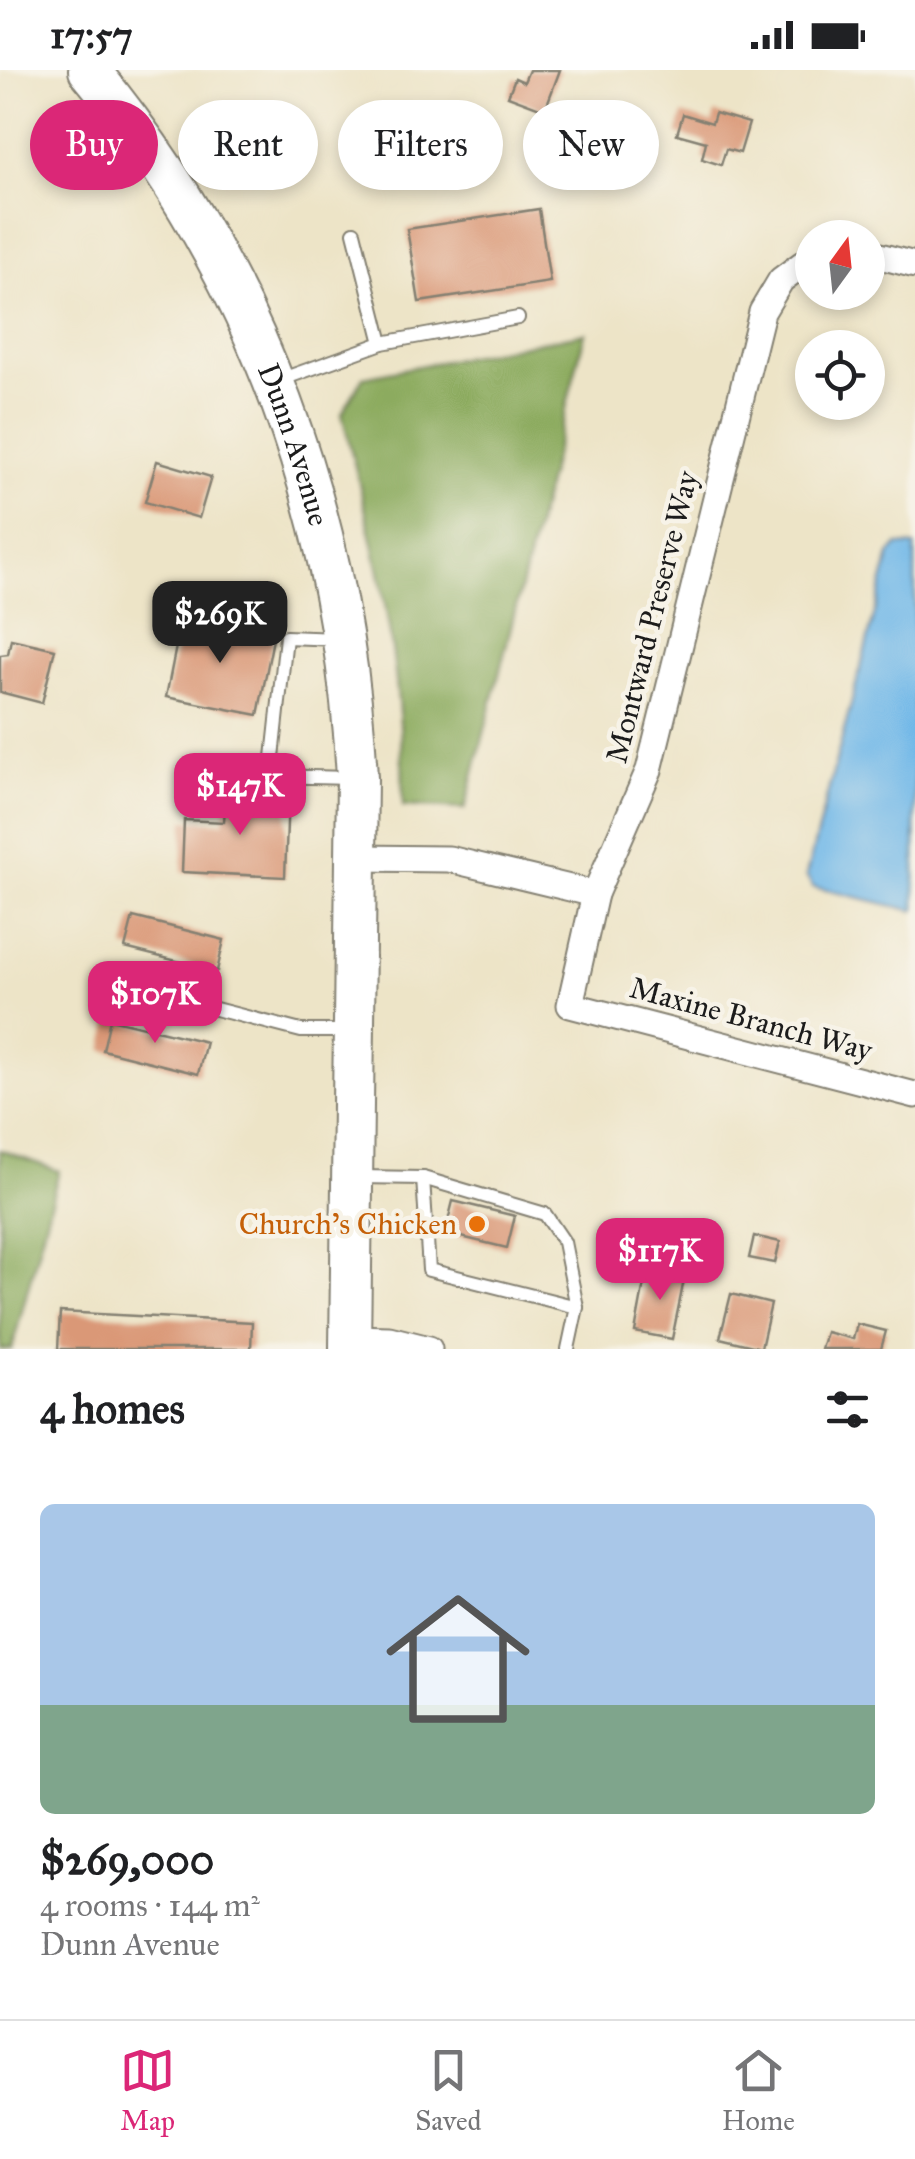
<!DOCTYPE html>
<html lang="en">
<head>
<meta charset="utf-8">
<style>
	body { margin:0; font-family:"IM FELL Great Primer",serif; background:#f6f6f6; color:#202124; height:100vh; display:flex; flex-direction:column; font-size:38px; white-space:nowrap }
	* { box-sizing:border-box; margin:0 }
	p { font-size:32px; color:#757577 }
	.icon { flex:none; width:55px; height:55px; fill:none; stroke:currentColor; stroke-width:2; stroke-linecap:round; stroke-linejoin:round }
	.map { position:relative; height:1279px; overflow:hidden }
	.side { display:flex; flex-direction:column; background:#fff; flex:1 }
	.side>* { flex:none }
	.hud { position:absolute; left:30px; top:30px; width:855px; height:90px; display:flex; gap:20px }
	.needle { width:65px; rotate:15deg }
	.tools { position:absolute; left:795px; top:150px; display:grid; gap:20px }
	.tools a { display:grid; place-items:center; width:90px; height:90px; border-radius:50%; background:#fff; box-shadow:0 5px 15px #0003; font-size:50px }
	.price { position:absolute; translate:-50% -85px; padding:0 22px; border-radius:20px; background:#db2777; color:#fff; font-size:32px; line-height:65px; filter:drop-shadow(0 2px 5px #0008) }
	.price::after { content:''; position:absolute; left:50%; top:60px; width:30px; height:22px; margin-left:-15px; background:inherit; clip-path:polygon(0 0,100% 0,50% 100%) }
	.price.current { background:#222; color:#fff }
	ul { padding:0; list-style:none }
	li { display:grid; align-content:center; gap:20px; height:530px; padding:0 40px }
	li+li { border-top:2px solid #e0e0e0 }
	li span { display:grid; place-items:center; height:310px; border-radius:15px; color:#555 }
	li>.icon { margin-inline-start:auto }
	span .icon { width:180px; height:180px; fill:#fffc; stroke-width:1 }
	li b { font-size:42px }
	h2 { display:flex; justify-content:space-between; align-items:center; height:120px; padding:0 40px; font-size:42px }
	.pill { padding:0 35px; border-radius:45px; background:#fff; box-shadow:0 5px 15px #0003; font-size:35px; line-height:90px }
	.pill.current { background:#db2777; color:#fff }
	.status { display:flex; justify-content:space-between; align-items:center; height:70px; padding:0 50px; background:#fff; direction:ltr }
	.status svg { height:28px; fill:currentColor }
	.tab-bar { display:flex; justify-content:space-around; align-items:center; height:140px; border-top:2px solid #e0e0e0; background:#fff; font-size:28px; color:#757577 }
	.tab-bar a { display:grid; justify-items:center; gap:5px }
	.tab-bar .current { color:#db2777 }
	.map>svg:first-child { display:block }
	.forest { fill:#8cab5f; stroke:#54643e; stroke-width:2.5 }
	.water { fill:#71b8e8; stroke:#466a82; stroke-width:2.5 }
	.building { fill:#da9877 }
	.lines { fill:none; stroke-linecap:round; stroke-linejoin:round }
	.lane-casing { stroke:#848072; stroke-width:16 }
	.street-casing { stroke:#848072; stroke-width:29 }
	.primary-casing { stroke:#848072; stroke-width:44 }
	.lane { stroke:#fff; stroke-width:12 }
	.street { stroke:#fff; stroke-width:25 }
	.primary { stroke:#fff; stroke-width:40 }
	.food-dot { fill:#e8710a; stroke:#f7f3e8; stroke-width:4 }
	.labels { text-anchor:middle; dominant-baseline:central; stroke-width:9; stroke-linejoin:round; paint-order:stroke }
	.street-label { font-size:30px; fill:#1c1c1c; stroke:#f7f3e8 }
	.food-label { font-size:30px; fill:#c56008; stroke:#f7f3e8; text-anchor:end }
</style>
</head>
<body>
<div class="status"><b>17:57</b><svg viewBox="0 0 49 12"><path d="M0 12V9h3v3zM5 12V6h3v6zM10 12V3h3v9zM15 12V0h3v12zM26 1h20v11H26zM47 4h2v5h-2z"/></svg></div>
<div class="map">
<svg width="915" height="1279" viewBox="0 0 915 1279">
	<rect width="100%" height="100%" fill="#f7f3e8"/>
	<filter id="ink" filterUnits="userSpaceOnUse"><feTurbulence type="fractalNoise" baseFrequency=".01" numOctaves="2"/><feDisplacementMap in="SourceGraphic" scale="20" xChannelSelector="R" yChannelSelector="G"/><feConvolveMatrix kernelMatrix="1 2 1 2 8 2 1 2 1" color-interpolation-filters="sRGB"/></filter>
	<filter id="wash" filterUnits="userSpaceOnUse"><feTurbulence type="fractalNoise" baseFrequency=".0048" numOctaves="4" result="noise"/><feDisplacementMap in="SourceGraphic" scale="40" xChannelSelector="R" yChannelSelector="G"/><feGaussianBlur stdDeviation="2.25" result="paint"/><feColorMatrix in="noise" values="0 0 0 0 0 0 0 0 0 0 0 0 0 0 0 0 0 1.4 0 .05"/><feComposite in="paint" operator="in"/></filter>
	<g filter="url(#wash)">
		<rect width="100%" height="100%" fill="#ede4c7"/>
		<g class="forest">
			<path d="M585,263L465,739L403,736C403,592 377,482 342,344L363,307Z"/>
			<path d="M0,1080L59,1101L12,1279H0Z"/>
		</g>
		<path class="water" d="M898,475L915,476V841L813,817L806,806L890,485Z"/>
		<g id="blocks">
			<g class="building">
				<path d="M529,0H560L545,40L508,26L515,8L524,12Z"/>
				<path d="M715,43L749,53L740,83L726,79L721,95L702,89L706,72L677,64L683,44L712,53Z"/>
				<path d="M568,59L601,70L588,110L555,100Z"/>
				<path d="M539,139L550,212L419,232L407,159Z"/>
				<path d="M157,391L211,407L199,448L145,432Z"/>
				<path d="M182,546L274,564L258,645L166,627Z"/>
				<path d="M11,569L55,579L42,633L0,622V585L8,584Z"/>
				<path d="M226,722L288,725L285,807L182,802L184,750L224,752Z"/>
				<path d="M133,847L224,870L217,901L125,878Z"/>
				<path d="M110,949L206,972L198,1004L103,980Z"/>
				<path d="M453,1131L515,1146L507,1178L445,1163Z"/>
				<path d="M754,1166L780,1172L775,1193L749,1188Z"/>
				<path d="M647,1197L685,1205L672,1269L635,1262Z"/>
				<path d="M731,1224L771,1234L761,1278L720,1268Z"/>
				<path d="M60,1242L252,1252L251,1279H58Z"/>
				<path d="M857,1254L886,1261L881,1279H821L826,1262L853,1269Z"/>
			</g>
		</g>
	</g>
	<g filter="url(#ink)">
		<use href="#blocks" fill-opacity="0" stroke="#848072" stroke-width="2.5"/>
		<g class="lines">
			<g class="lane-casing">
				<g id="lane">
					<path d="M354,162L382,273"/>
					<path d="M277,311L382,273L518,248"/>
					<path d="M337,569L286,567L271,706L350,708"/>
					<path d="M161,925L301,961H348"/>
					<path d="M359,1107L423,1108L545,1144L564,1172L577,1237L568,1279"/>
					<path d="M423,1108L429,1200L577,1237"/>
				</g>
			</g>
			<g class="street-casing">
				<g id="street">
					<path d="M868,183L915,195"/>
					<path d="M812,187L781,210L762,242L649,700L595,824L570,935L915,1025"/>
					<path d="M356,788L449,789L595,824"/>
					<path d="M351,1268L389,1269L429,1279"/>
				</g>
			</g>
			<g class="primary-casing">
				<g id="primary">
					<path id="s1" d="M89,0C257,201 344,448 357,708L350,1279"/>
				</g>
			</g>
			<use href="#lane" class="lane"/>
			<use href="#street" class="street"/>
			<use href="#primary" class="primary"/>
		</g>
	</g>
	<circle class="food-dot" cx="477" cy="1154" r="10"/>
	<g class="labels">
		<g class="street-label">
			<text stroke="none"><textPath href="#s1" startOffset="430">Dunn Avenue</textPath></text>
			<text transform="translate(652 547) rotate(-76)">Montward Preserve Way</text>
			<text transform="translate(751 949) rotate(15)">Maxine Branch Way</text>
		</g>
		<g class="food-label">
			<text x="457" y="1154">Church's Chicken</text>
		</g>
	</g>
</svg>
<div class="tools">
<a><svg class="needle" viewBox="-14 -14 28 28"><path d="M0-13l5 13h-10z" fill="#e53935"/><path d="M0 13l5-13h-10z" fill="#757577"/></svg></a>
<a><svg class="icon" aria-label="locate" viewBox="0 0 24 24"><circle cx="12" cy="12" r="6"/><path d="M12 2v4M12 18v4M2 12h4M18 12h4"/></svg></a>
</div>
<b class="price current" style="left:220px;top:596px">$269K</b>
<b class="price" style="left:240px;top:768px">$147K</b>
<b class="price" style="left:155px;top:976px">$107K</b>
<b class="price" style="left:660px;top:1233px">$117K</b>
<div class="hud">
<a class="pill current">Buy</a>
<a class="pill">Rent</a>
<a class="pill">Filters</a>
<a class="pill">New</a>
</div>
</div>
<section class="side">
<h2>4 homes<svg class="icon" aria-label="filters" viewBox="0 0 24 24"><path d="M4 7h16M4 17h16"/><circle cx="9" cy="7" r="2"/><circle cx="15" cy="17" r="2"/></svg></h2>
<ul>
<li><span style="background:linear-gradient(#a9c7e8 65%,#7fa58c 0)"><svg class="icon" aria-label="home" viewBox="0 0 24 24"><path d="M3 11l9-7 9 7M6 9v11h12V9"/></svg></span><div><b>$269,000</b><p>4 rooms · 144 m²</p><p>Dunn Avenue</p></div></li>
</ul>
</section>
<nav class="tab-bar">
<a class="current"><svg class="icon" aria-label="map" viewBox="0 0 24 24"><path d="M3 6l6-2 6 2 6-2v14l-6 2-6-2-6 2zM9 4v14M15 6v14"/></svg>Map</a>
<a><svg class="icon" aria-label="saved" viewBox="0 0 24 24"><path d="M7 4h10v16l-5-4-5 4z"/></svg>Saved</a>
<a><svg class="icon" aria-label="home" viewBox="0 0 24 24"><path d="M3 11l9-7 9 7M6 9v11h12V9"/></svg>Home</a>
</nav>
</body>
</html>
